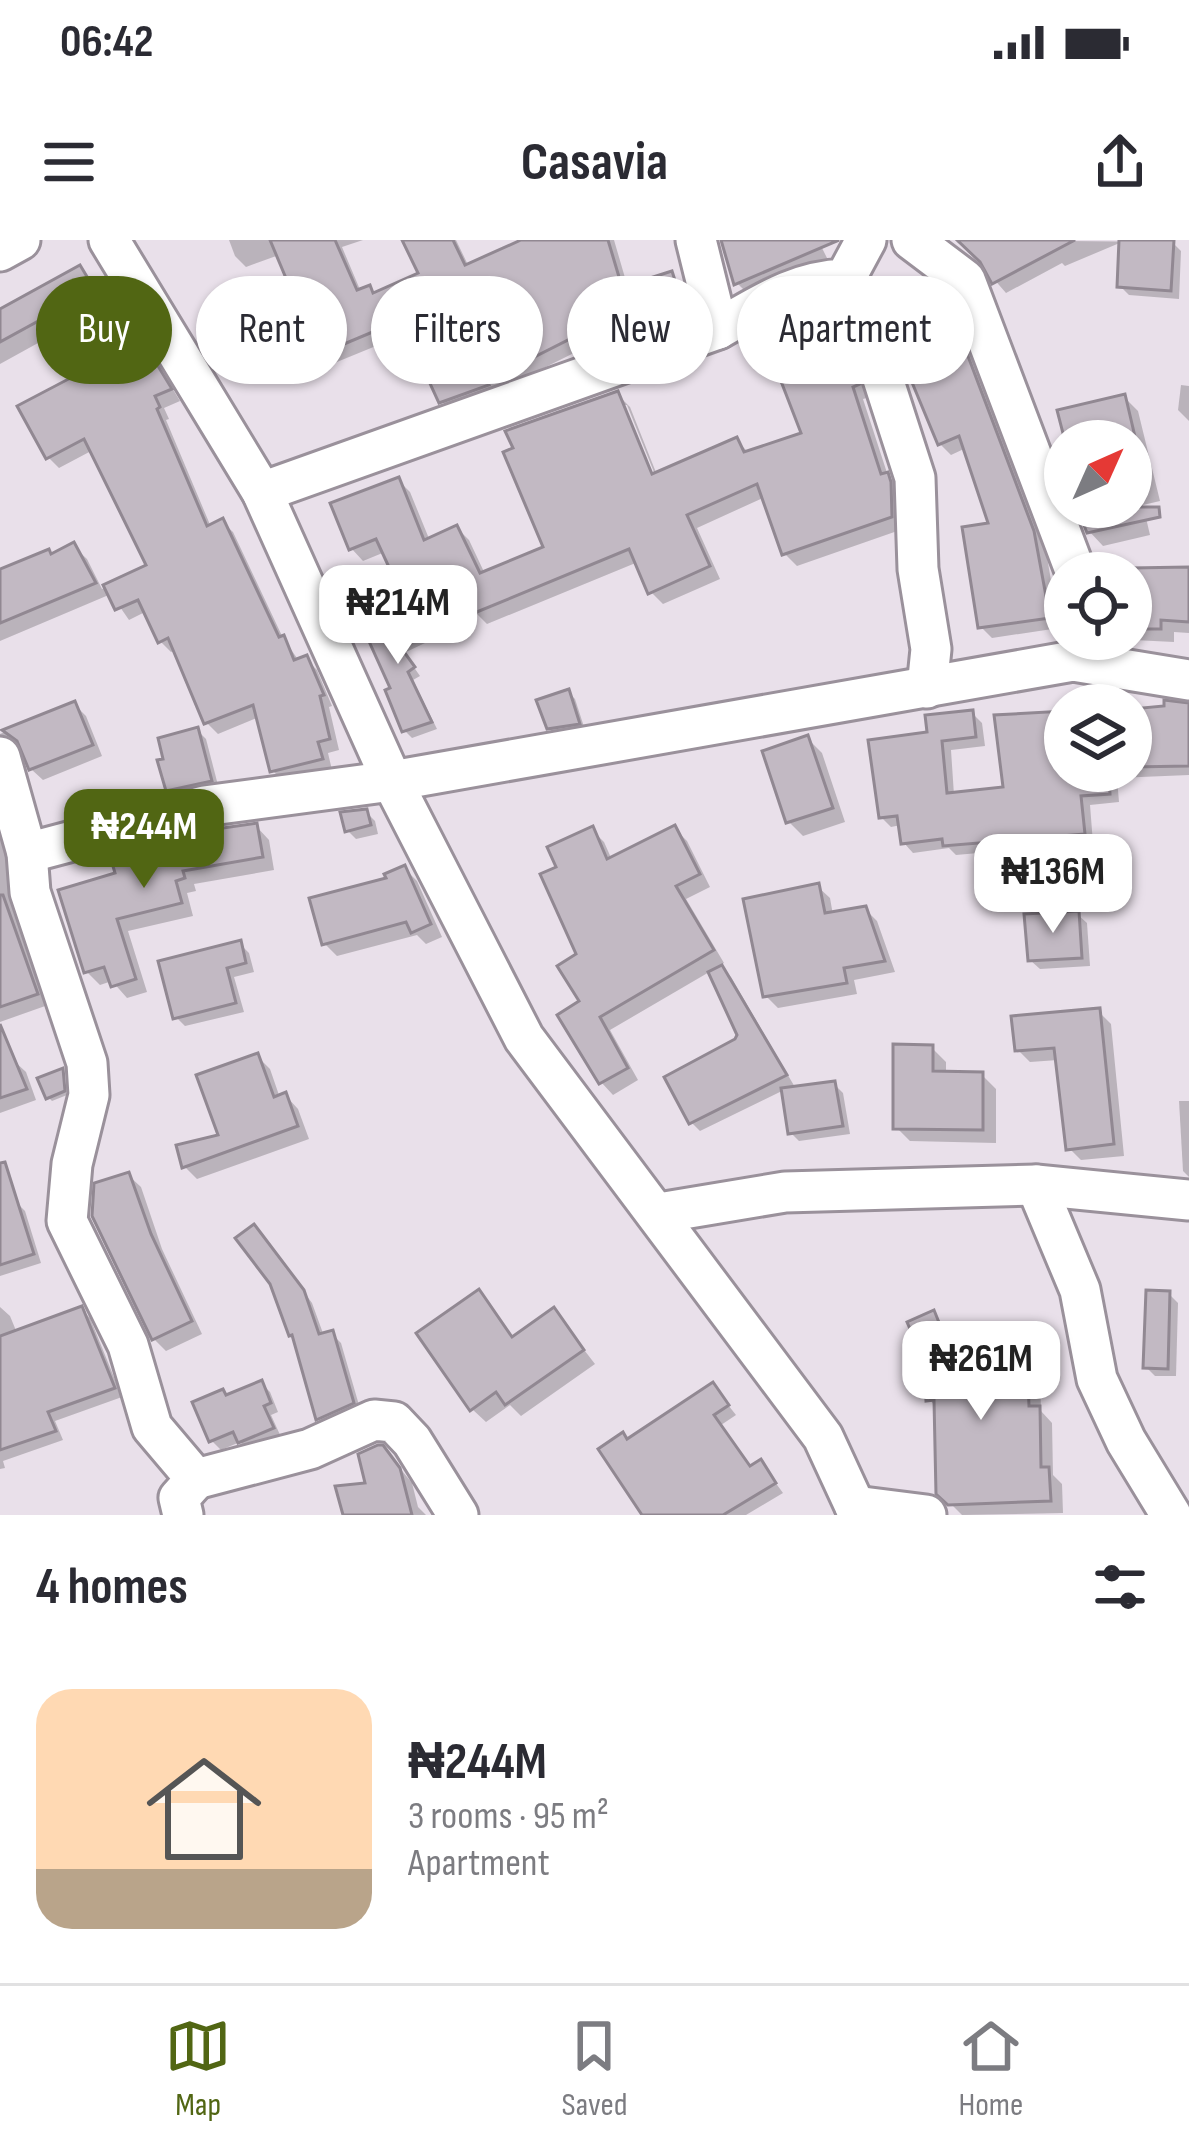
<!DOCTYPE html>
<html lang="en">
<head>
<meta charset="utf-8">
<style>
	body { margin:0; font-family:"Sofia Sans Condensed",sans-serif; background:#f2f2f3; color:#2b2b33; height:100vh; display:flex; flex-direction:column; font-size:45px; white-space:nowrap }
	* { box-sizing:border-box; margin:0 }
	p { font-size:39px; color:#7c7c81 }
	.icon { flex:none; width:66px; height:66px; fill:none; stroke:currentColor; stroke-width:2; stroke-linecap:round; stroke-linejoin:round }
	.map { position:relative; height:1275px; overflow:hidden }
	.drawer { display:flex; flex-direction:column; background:#fff; flex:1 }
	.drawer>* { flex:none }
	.banner { position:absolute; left:36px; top:36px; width:1119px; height:108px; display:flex; gap:24px }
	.needle { width:78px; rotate:45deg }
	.fabs { position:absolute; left:1044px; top:180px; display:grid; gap:24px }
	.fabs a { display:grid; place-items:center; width:108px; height:108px; border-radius:50%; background:#fff; box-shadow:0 3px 9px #0004; font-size:60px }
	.price { position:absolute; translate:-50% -102px; padding:0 27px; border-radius:24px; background:#fff; color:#222; font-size:39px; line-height:78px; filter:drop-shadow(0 3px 6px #0008) }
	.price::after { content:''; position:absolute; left:50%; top:72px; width:36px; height:27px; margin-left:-18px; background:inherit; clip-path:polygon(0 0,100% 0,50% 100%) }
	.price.current { background:#516613; color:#fff }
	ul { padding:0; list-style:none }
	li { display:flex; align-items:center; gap:36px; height:300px; padding:0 36px }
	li+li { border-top:3px solid #e1e1e2 }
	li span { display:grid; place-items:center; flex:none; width:336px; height:240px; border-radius:36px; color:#555 }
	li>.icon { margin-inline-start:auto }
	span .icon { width:144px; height:144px; fill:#fffc; stroke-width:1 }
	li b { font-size:51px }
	h2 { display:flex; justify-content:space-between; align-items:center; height:144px; padding:0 36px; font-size:51px }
	.tag { padding:0 42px; border-radius:54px; background:#fff; box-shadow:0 3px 9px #0004; font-size:42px; line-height:108px }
	.tag.current { background:#516613; color:#fff }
	.status { display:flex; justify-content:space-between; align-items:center; height:84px; padding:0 60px; background:#fff; direction:ltr }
	.status svg { height:33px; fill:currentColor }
	header { display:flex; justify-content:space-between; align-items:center; height:156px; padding:0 36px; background:#fff; font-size:54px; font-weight:700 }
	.menu { display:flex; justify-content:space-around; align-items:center; height:168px; border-top:3px solid #e1e1e2; background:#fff; font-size:33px; color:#7c7c81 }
	.menu a { display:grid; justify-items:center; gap:6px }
	.menu .current { color:#516613 }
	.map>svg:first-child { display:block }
	.shadow { fill:#0003; fill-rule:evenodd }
	.building { fill:#c2b9c3; stroke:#918892; stroke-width:3 }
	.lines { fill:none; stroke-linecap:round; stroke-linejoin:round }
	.minor-casing { stroke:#9a919b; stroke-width:45 }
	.minor { stroke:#fff; stroke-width:39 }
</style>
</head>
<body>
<div class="status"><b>06:42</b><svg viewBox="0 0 49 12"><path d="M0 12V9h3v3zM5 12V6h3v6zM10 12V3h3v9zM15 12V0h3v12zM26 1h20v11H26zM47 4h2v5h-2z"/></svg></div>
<header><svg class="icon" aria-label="menu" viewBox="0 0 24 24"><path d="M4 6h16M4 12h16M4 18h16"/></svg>Casavia<svg class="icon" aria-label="share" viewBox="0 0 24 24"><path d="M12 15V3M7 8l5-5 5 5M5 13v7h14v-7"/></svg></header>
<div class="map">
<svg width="1189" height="1275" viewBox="0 0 1189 1275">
	<rect width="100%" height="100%" fill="#e9e0ea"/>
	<g class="shadow">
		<path d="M229,0H363L342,7L361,52L369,48L376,55L422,35L405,0H456L469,27L524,0H614L628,48L671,34L683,45L694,80L590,113L584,108L453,173L442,161L410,92L332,124L316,102L306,106L295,95L297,57L279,15L246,27L235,16Z"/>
		<path d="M724,0H818L828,20L747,53L737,43Z"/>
		<path d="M960,0L1172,2L1181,11L1179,59L1129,55L1120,46L1122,2L1065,26L1062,23L1006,53Z"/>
		<path d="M80,28L94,42L107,65L0,124V72Z"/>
		<path d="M829,68L842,80L870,157L863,159L888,236L899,247L903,289L797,326L785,314L765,257L697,288L720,339L663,364L651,352L638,322L487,384L475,372L466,351L420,373L408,360L385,312L363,321L351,308L398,240L410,252L430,301L457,288L469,300L485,334L547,308L618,155L630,167L657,235L737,201L749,213L805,195L788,121ZM621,165H627L660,247L655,249Z"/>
		<path d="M123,88L142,113L146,112L157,123L180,161L164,168L169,179L166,180L211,287L222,282L233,292L283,398L299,421L306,419L317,430L332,466L329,467L339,510L328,513L332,530L284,542L273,531L259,477L218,494L207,483L176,410L171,412L160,401L147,371L129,380L111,354L0,401V332L73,306L87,319L102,349L150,327L93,210L59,228L48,217L84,134Z"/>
		<path d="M956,90L967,101L1045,305L1059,388L992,398L981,387L992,285L966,208L951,215L940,204Z"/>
		<path d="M1181,145L1189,146V181L1178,170Z"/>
		<path d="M1124,157L1138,171L1160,261L1143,265L1150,295L1103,306L1089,291L1080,267H1131V201H1068Z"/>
		<path d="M1189,330V393L1174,392V402L1113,399H1131V333L1102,331Z"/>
		<path d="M406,372L425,403L404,413L420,436L413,440L437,489L412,498L404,490L394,449L367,390Z"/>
		<path d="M568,452L575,459L585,490L556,495L549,488Z"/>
		<path d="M74,464L86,476L102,516L43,540L31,529L22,504L4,505L0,509V494Z"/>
		<path d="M1189,466V535L1117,538L1119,562L1090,565L1093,603L956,615L949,608L913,613L904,603L901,585L891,587L881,577L931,494L972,473L982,483L985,506L951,510L954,555L1007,550L1065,474V531H1131V472Z"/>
		<path d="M197,490L206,499L219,549L177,559L168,550L166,521Z"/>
		<path d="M808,499L822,513L845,582L803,596L789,582Z"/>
		<path d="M366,572L375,581L378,594L356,599L347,590Z"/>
		<path d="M0,583L13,628L9,629L21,690L48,765L0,782Z"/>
		<path d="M256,586L269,600L274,630L194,644L196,651L187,653L193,676L128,691L147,752L127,758L112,741L100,745L87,732L118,635Z"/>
		<path d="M675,589L687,601L710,647L686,659L724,723L719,726L731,737L796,849L834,844L843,853L850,894L799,901L790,892L784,850L700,891L691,882L740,794L711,731L610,790L638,840L613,855L601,842L583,761L580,716L560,628L592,590L604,602L612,620Z"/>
		<path d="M404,628L417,641L442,697L426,704L417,695L337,716L324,703Z"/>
		<path d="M818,647L830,658L833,675L865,669L877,681L895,732L854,740L857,754L778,768L766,756Z"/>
		<path d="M1077,674L1087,683L1090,726L1040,729L1030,720Z"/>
		<path d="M240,704L249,713L254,732L234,737L244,772L185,786L176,777Z"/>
		<path d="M1099,772L1111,784L1124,916L1081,920L1069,908L1058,820L1030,822L1018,810Z"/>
		<path d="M932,808L946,822V835H982L996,849V903L910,901L896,887Z"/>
		<path d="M257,816L270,829L280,858L286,856L298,869L309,899L197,939L184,926L222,897Z"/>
		<path d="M14,821L26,832L36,860L0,873V826Z"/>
		<path d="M62,832L67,855L52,861L48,857Z"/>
		<path d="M1179,861H1189V937L1183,931Z"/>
		<path d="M128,935L141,947L162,1009L202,1094L166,1111L154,1099Z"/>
		<path d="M16,962L25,971L41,1023L0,1036V968Z"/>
		<path d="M263,997L312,1063L324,1096L332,1094L341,1103L361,1172L328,1187L319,1178L296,1100L273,1043Z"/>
		<path d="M478,1053L515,1099L554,1071L595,1124L521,1176L510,1165L486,1182L472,1169Z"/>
		<path d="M1169,1054L1178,1063L1176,1136H1155L1146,1127Z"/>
		<path d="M0,1067L10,1076L17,1093L81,1069L90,1078L122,1157L55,1181L63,1200L3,1221L5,1228L0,1229Z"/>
		<path d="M933,1074L947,1088L959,1118L1026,1116L1040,1130L1041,1171L1052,1183L1053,1235L1062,1244L1063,1273L962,1275L939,1252L937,1168L929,1159Z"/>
		<path d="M261,1143L270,1152L278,1172L271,1175L281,1197L249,1211L240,1202L221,1210L212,1201L227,1157Z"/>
		<path d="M713,1146L736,1175L721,1185L751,1229L761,1223L783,1253L746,1275H646Z"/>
		<path d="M394,1221L412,1243L418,1267L426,1275H351L369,1245Z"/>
	</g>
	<g class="building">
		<path d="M270,0H335L357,50L370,45L373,53L418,33L402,0H453L465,25L521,0H608L622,47L672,31L684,69L576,104L574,97L487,141L489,145L439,163L401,80L318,115L308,90L293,97L277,62L293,55Z"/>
		<path d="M721,0H839L734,45Z"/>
		<path d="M957,0H1075L992,44L980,22Z"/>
		<path d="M1119,0H1174L1171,51L1117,47Z"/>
		<path d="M80,25L95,50L0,102V69Z"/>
		<path d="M830,64L860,144L853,147L881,234L888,232L891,242L892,277L782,315L757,244L687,275L710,326L648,354L629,309L472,374L457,338L405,362L376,299L349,310L330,263L399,237L424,300L457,285L480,333L543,307L503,212L513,208L505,191L618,151L652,234L737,197L744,212L801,193L774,123L784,119L773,86Z"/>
		<path d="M124,84L139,112L147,108L172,149L155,156L160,167L157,169L207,286L223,278L279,397L284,395L294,420L307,415L324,455L320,456L330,499L318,502L323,519L270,532L253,465L204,484L168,398L158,403L138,360L115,370L103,345L146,325L84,199L46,219L17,166L80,133L69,113Z"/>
		<path d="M957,87L1034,291L1050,378L978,388L962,287L988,283L959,196L938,205L899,111Z"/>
		<path d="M1125,154L1136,201H1065L1057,170Z"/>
		<path d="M1077,267H1159L1160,277L1087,293Z"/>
		<path d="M74,302L96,343L0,383V329L49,309L51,314Z"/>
		<path d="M1189,327V382L1161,380V389H1131V328Z"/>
		<path d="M407,368L420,396L399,405L415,427L408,432L432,482L402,492L385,450L390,448L363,388Z"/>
		<path d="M569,449L580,484L547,489L536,460Z"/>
		<path d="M1164,460L1189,463V526L1131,527V469L1164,466Z"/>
		<path d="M75,461L93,505L29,530L17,501L2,490Z"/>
		<path d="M973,470L976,497L942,501L947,553L1003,547L994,475L1065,471V531H1109L1110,554L1081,556L1085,594L943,606L942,599L901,604L897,576L879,578L868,500L927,492L925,475Z"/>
		<path d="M198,487L212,541L166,551L157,520L163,519L158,498Z"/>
		<path d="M808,495L833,568L786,583L762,511Z"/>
		<path d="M367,569L371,585L345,592L340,572Z"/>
		<path d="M257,583L263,617L183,631L185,638L176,641L182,663L117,679L136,739L111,747L104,727L84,733L58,650L115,633L110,616L209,590Z"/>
		<path d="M675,585L700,634L676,646L714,710L600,777L628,828L599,844L557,775L579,761L557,726L576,714L540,634L556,627L547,607L593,586L607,619Z"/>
		<path d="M405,625L431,684L411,693L406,682L322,705L309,658L386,638L384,634Z"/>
		<path d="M819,643L825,673L866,666L885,721L844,728L847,743L763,757L743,659Z"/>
		<path d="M0,655H3L38,754L0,767Z"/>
		<path d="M1079,671L1082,718L1028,721L1024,674Z"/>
		<path d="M241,700L246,723L227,728L236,763L173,779L158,721Z"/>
		<path d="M722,725L787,835L689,884L664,837L735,799L737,795L708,732Z"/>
		<path d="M1100,768L1114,904L1066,910L1054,808L1015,811L1011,776Z"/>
		<path d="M0,784L27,849L0,858Z"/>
		<path d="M893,804L933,805V831L983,832V890L893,889Z"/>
		<path d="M258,813L274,857L286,852L298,886L182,928L176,905L218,895L196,835Z"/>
		<path d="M63,828L65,851L46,859L37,838Z"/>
		<path d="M835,841L843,886L788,894L781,848Z"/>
		<path d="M5,922L34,1014L0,1025V923Z"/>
		<path d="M129,932L151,994L192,1081L152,1100L92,976L94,943Z"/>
		<path d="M254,984L304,1050L319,1094L333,1090L354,1163L316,1180L292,1095L289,1096L270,1044L235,998Z"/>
		<path d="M479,1049L512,1097L554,1067L584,1110L505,1165L496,1152L470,1171L416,1093Z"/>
		<path d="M1146,1050L1170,1051L1168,1129L1143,1128Z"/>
		<path d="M82,1066L115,1148L48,1172L56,1191L0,1210V1096Z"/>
		<path d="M934,1070L952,1115L1027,1113L1029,1166H1040L1041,1227H1049L1051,1261L948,1265L936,1254L934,1160L926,1161L924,1121L907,1082Z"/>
		<path d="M262,1140L271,1163L264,1166L274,1188L238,1203L233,1192L209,1202L192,1162L223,1149L226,1155Z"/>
		<path d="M713,1142L729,1165L714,1175L750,1226L761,1219L776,1243L723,1275H642L598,1209L623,1192L627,1199Z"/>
		<path d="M378,1205H383L400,1228L412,1275H343L335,1246L365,1243L358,1214Z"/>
	</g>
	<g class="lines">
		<g class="minor-casing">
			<g id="minor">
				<path d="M109,0L262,252L392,541L524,798L823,1197L859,1275"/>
				<path d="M696,0L718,89"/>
				<path d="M912,0L965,40L1076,333"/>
				<path d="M0,11L20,0"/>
				<path d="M845,39L865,83L915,238L918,329L931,409L927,448"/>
				<path d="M262,252L718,89C761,65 794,41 845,39L866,0"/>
				<path d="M0,517L27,613L30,652L87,823L89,855L72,924L67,981L128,1105L152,1187L196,1239L179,1258L183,1275"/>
				<path d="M27,613L204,566L392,541L1073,421L1189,440"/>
				<path d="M1036,945L1080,1050L1097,1139L1126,1201L1171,1275"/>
				<path d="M659,973L785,952L1036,945L1189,960"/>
				<path d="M196,1239L310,1209L374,1180L394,1182L412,1201L458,1275"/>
				<path d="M855,1266L926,1275"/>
			</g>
		</g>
		<use href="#minor" class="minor"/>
	</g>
</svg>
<div class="fabs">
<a><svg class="needle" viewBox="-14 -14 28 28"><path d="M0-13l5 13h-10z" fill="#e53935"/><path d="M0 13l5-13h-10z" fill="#7c7c81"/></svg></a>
<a><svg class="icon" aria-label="locate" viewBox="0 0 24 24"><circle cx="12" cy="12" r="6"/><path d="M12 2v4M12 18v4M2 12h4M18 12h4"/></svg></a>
<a><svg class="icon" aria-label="layers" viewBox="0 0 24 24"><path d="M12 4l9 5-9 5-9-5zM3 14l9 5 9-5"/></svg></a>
</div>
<b class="price" style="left:398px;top:427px">₦214M</b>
<b class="price current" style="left:144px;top:651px">₦244M</b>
<b class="price" style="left:1053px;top:696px">₦136M</b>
<b class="price" style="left:981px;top:1183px">₦261M</b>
<div class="banner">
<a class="tag current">Buy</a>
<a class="tag">Rent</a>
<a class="tag">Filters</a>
<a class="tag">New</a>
<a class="tag">Apartment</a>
</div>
</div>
<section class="drawer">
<h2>4 homes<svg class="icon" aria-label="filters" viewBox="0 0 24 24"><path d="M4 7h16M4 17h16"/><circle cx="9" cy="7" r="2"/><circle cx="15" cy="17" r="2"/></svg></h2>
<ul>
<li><span style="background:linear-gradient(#ffd9b3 75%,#b9a48a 0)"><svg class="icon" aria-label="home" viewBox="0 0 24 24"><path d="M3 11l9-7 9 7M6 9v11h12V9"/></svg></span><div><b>₦244M</b><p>3 rooms · 95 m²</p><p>Apartment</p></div></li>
</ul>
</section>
<nav class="menu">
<a class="current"><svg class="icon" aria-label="map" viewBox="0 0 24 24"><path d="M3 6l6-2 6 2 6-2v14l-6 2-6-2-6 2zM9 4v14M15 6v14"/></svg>Map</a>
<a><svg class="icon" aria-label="saved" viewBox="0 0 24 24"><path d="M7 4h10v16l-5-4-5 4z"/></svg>Saved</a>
<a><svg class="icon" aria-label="home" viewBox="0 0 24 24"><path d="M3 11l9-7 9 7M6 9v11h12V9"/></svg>Home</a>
</nav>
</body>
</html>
